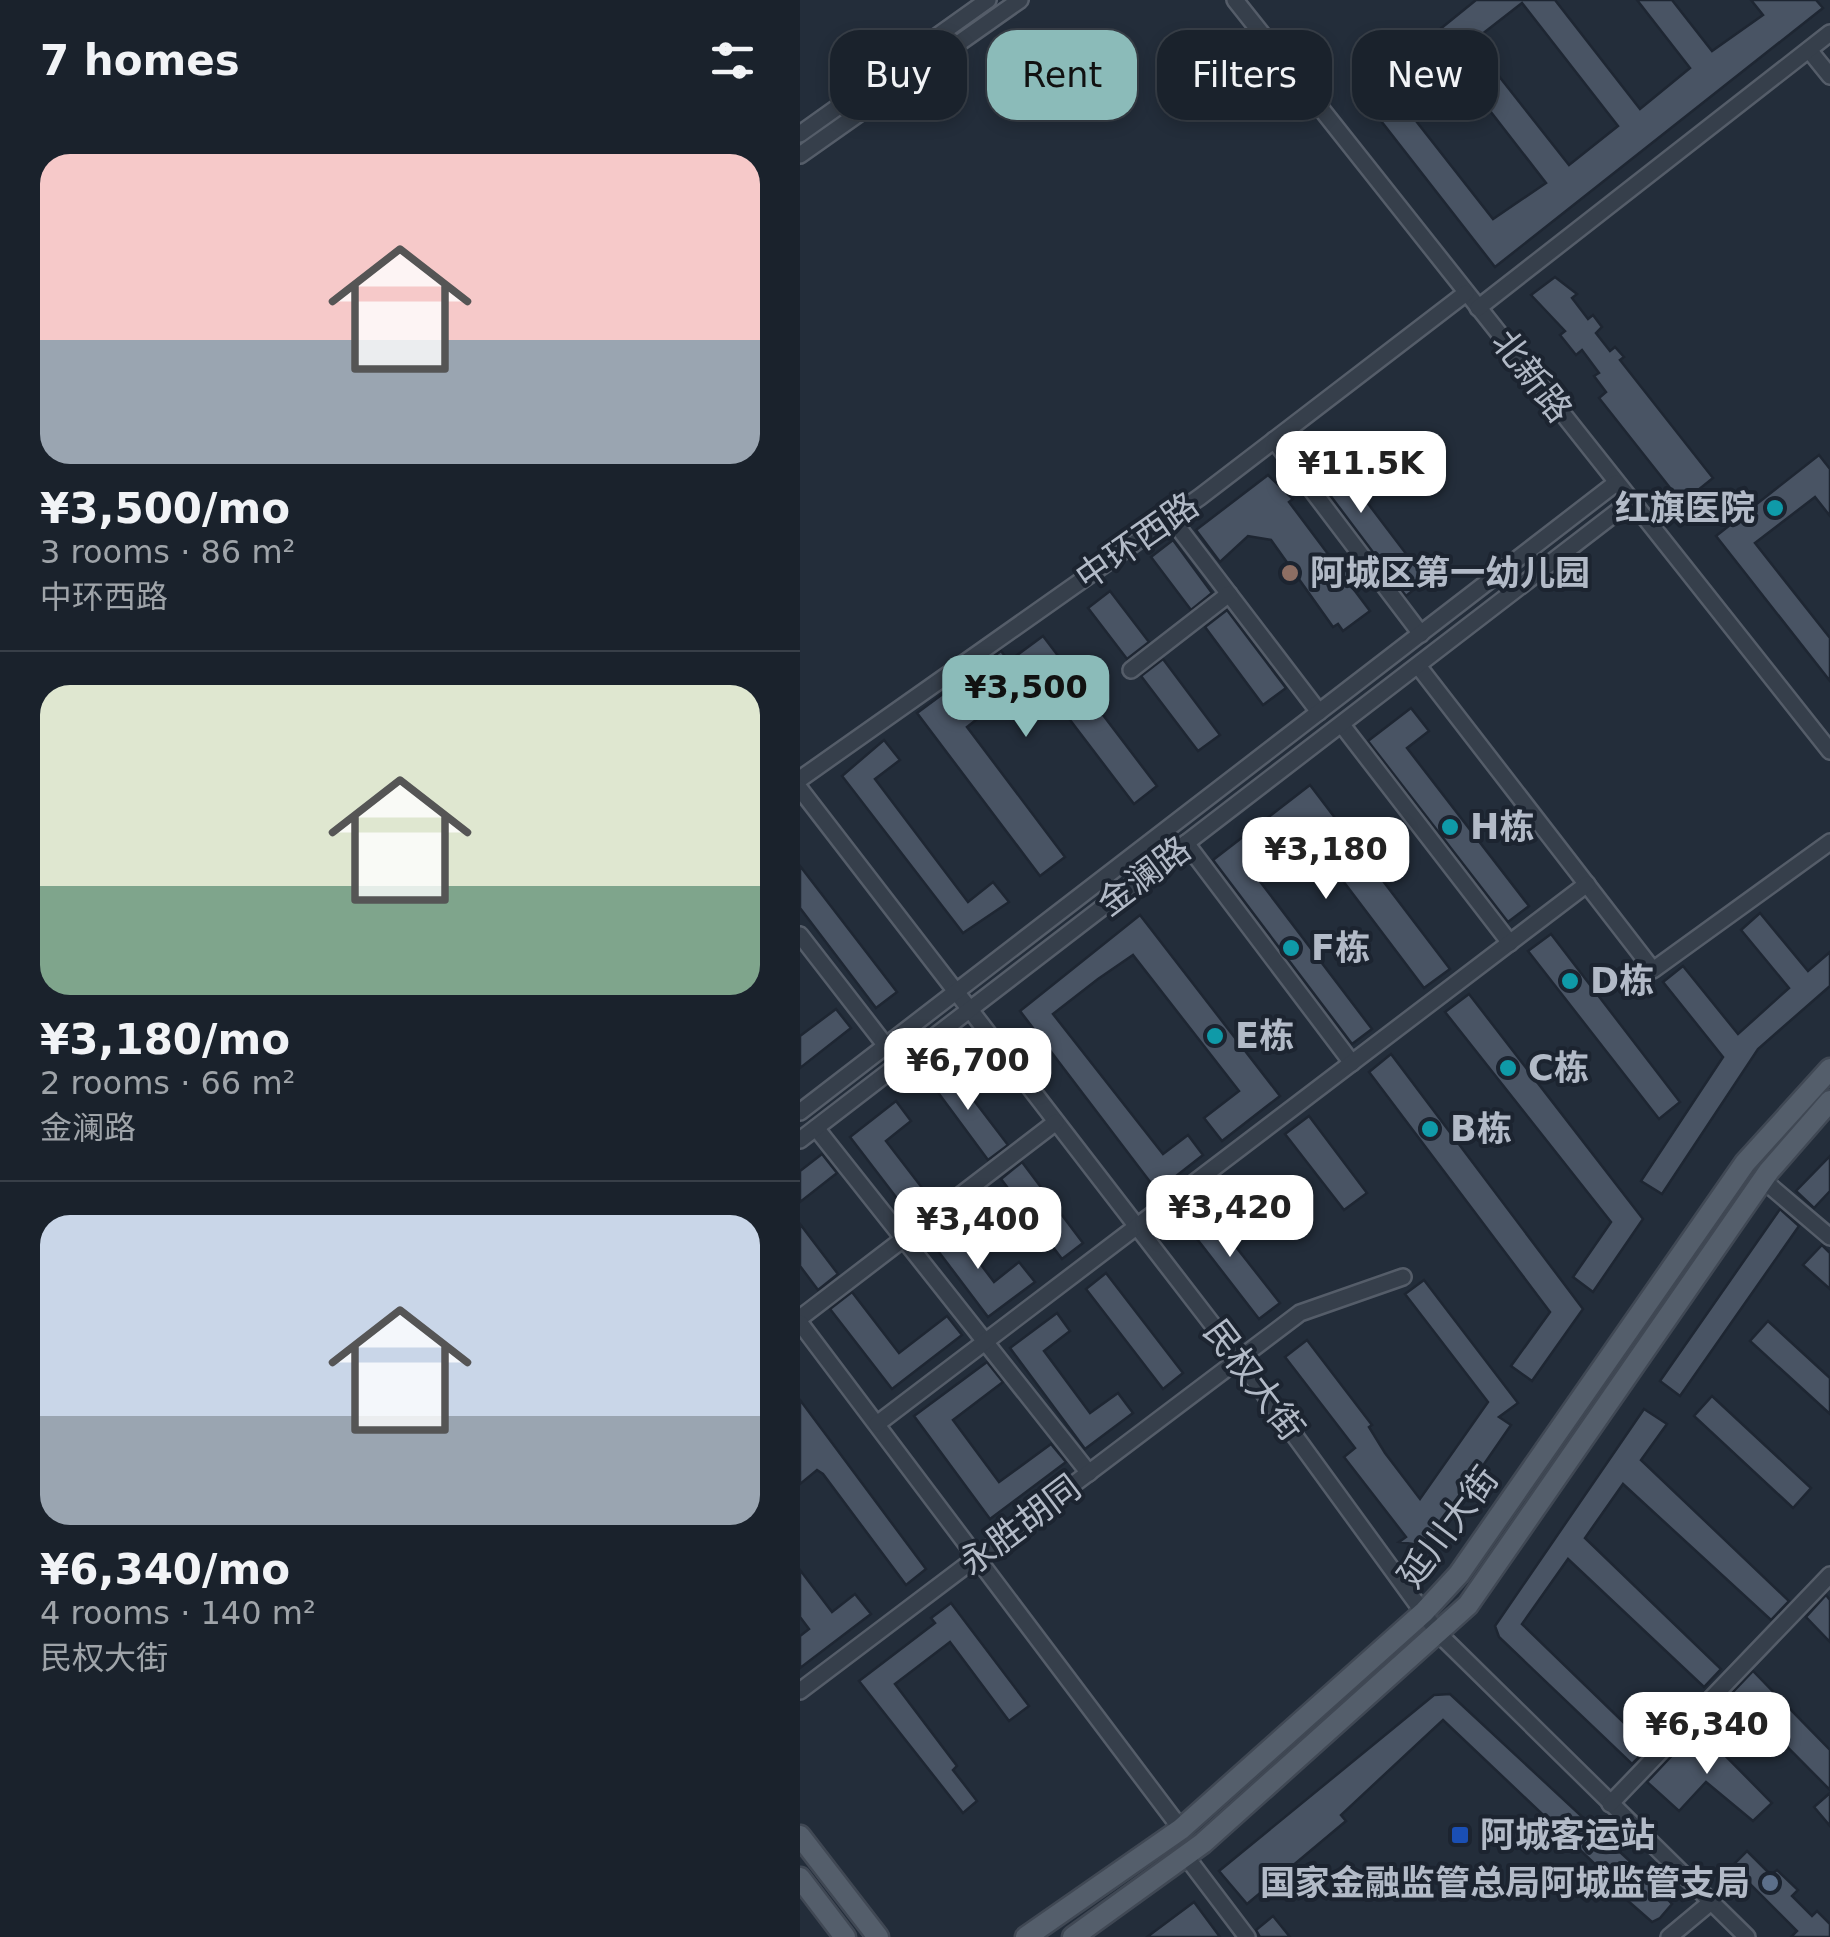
<!DOCTYPE html>
<html lang="en">
<head>
<meta charset="utf-8">
<style>
	body { margin:0; font-family:"DejaVu Sans","Noto Sans SC",sans-serif; background:#272f38; color:#f1f3f6; height:100vh; display:flex; flex-direction:column; font-size:38px; white-space:nowrap }
	* { box-sizing:border-box; margin:0 }
	p { font-size:32px; color:#9fa4a9 }
	.icon { flex:none; width:55px; height:55px; fill:none; stroke:currentColor; stroke-width:2; stroke-linecap:round; stroke-linejoin:round }
	.map { position:relative; flex:1; overflow:hidden }
	.drawer { display:flex; flex-direction:column; background:#1a222c; width:800px }
	.drawer>* { flex:none }
	.guide { position:absolute; left:30px; top:30px; width:850px; height:90px; display:flex; gap:20px }
	.price { position:absolute; translate:-50% -85px; padding:0 22px; border-radius:20px; background:#fff; color:#222; font-size:32px; line-height:65px; filter:drop-shadow(0 2px 5px #0008) }
	.price::after { content:''; position:absolute; left:50%; top:60px; width:30px; height:22px; margin-left:-15px; background:inherit; clip-path:polygon(0 0,100% 0,50% 100%) }
	.price.selected { background:#8bbbb9; color:#111 }
	ul { padding:0; list-style:none }
	li { display:grid; align-content:center; gap:20px; height:530px; padding:0 40px }
	li+li { border-top:2px solid #383f48 }
	li span { display:grid; place-items:center; height:310px; border-radius:30px; color:#555 }
	li>.icon { margin-inline-start:auto }
	span .icon { width:180px; height:180px; fill:#fffc; stroke-width:1 }
	li b { font-size:42px }
	h2 { display:flex; justify-content:space-between; align-items:center; height:120px; padding:0 40px; font-size:42px }
	.tag { padding:0 35px; border-radius:30px; background:#1a222c; box-shadow:0 5px 15px #0003,0 0 0 2px #383f48; font-size:35px; line-height:90px }
	.tag.selected { background:#8bbbb9; color:#111 }
	main { display:flex; flex:1; min-height:0 }
	.map>svg:first-child { display:block }
	.building { fill:#495464; stroke:#1e2632; stroke-width:2.5; fill-rule:evenodd }
	.lines { fill:none; stroke-linecap:round; stroke-linejoin:round }
	.minor-casing { stroke:#555d69; stroke-width:20 }
	.major-casing { stroke:#404854; stroke-width:25 }
	.minor { stroke:#363f4b; stroke-width:15 }
	.major { stroke:#545e6b; stroke-width:20 }
	.culture-dot { fill:#0f9aa8; stroke:#1c2430; stroke-width:4 }
	.education-dot { fill:#8d6e63; stroke:#1c2430; stroke-width:4 }
	.transit-dot { fill:#1a4fb4; stroke:#1c2430; stroke-width:4 }
	.service-dot { fill:#5c6f8a; stroke:#1c2430; stroke-width:4 }
	.labels { text-anchor:middle; dominant-baseline:central; stroke-width:8; stroke-linejoin:round; paint-order:stroke }
	.street-label { font-size:35px; fill:#b2bac7; stroke:#1c2430 }
	.poi-label { font-size:35px; font-weight:bold; fill:#b2bac7; stroke:#1c2430; text-anchor:start }
</style>
</head>
<body>
<main>
<section class="drawer">
<h2>7 homes<svg class="icon" aria-label="filters" viewBox="0 0 24 24"><path d="M4 7h16M4 17h16"/><circle cx="9" cy="7" r="2"/><circle cx="15" cy="17" r="2"/></svg></h2>
<ul>
<li><span style="background:linear-gradient(#f6c9c9 60%,#9aa5b1 0)"><svg class="icon" aria-label="home" viewBox="0 0 24 24"><path d="M3 11l9-7 9 7M6 9v11h12V9"/></svg></span><div><b>¥3,500/mo</b><p>3 rooms · 86 m²</p><p>中环西路</p></div></li>
<li><span style="background:linear-gradient(#dfe7d0 65%,#7fa58c 0)"><svg class="icon" aria-label="home" viewBox="0 0 24 24"><path d="M3 11l9-7 9 7M6 9v11h12V9"/></svg></span><div><b>¥3,180/mo</b><p>2 rooms · 66 m²</p><p>金澜路</p></div></li>
<li><span style="background:linear-gradient(#c9d6e8 65%,#9aa5b1 0)"><svg class="icon" aria-label="home" viewBox="0 0 24 24"><path d="M3 11l9-7 9 7M6 9v11h12V9"/></svg></span><div><b>¥6,340/mo</b><p>4 rooms · 140 m²</p><p>民权大街</p></div></li>
</ul>
</section>
<div class="map">
<svg width="1030" height="1937" viewBox="0 0 1030 1937">
	<rect width="100%" height="100%" fill="#232d3a"/>
	<g class="building">
		<path d="M676,0H755L840,109L890,68L837,0H872L912,51L963,15L951,0H1016L1023,8L695,267L560,94ZM722,3L818,126L769,165L672,42ZM649,58L746,183L693,219L598,98Z"/>
		<path d="M755,277L777,294L772,298L788,319L793,315L802,327L796,333L810,351L815,347L824,357L820,360L913,478L882,503L799,398L806,392L794,376L799,373L782,350L776,355L760,335L765,331L731,295Z"/>
		<path d="M516,435L626,580L606,596L496,450Z"/>
		<path d="M1019,455L1030,469V516L1015,497L955,543L1030,638V681L916,536Z"/>
		<path d="M468,475L493,499L489,502L540,570L544,568L553,580L549,583L570,611L543,631L538,624L533,627L471,540L448,536L420,562L396,530Z"/>
		<path d="M373,540L412,593L391,610L351,557Z"/>
		<path d="M310,591L349,642L327,659L288,608Z"/>
		<path d="M427,610L486,688L463,705L405,627Z"/>
		<path d="M243,636L357,786L334,804L235,674L167,727L265,857L240,876L117,713L201,651L209,661Z"/>
		<path d="M363,659L420,735L398,751L341,676Z"/>
		<path d="M611,708L629,731L607,748L729,906L708,922L568,741Z"/>
		<path d="M84,740L100,760L75,779L168,902L193,882L209,902L163,933L42,776Z"/>
		<path d="M510,785L650,969L624,988L503,828L449,867L572,1029L552,1044L413,860Z"/>
		<path d="M0,866L97,992L76,1008L0,908Z"/>
		<path d="M960,913L1008,971L1030,952V986L958,1049L862,1194L841,1181L923,1057L863,982L883,966L938,1034L989,988L941,930Z"/>
		<path d="M340,915L480,1096L422,1141L404,1118L439,1091L333,955L298,979L253,1014L363,1154L388,1135L403,1155L357,1191L220,1011Z"/>
		<path d="M751,934L880,1102L859,1119L728,951Z"/>
		<path d="M669,994L843,1219L793,1292L773,1277L811,1222L645,1012Z"/>
		<path d="M36,1009L51,1028L0,1068V1036Z"/>
		<path d="M591,1054L783,1309L732,1381L711,1366L750,1312L569,1072Z"/>
		<path d="M147,1065L208,1145L188,1160L128,1079Z"/>
		<path d="M96,1101L111,1121L86,1141L133,1202L112,1218L50,1137Z"/>
		<path d="M509,1116L567,1193L544,1210L485,1134Z"/>
		<path d="M22,1154L37,1173L0,1202V1171Z"/>
		<path d="M1030,1156V1191L1014,1208L996,1191Z"/>
		<path d="M222,1162L283,1243L262,1259L201,1179Z"/>
		<path d="M400,1201L480,1303L459,1319L380,1217Z"/>
		<path d="M980,1209L999,1226L880,1396L860,1381Z"/>
		<path d="M147,1220L194,1282L219,1262L235,1282L188,1317L126,1235Z"/>
		<path d="M0,1224L38,1274L18,1290L0,1266Z"/>
		<path d="M1022,1245L1030,1253V1289L1003,1265Z"/>
		<path d="M306,1273L383,1373L363,1389L286,1289Z"/>
		<path d="M624,1280L718,1403L699,1417L711,1425L640,1528L620,1545L599,1542L606,1537L544,1457L555,1448L485,1357L507,1340L572,1425L569,1427L585,1453L620,1499L688,1402L605,1294Z"/>
		<path d="M52,1292L99,1353L147,1316L162,1335L92,1389L30,1309Z"/>
		<path d="M257,1313L270,1331L244,1351L290,1413L318,1393L333,1413L285,1449L210,1348Z"/>
		<path d="M968,1321L1030,1378V1414L950,1341Z"/>
		<path d="M187,1362L203,1382L153,1420L199,1482L251,1444L266,1462L190,1519L114,1416Z"/>
		<path d="M912,1396L1011,1488L993,1508L894,1416Z"/>
		<path d="M0,1400L126,1569L106,1585L23,1474L17,1470L0,1484Z"/>
		<path d="M844,1409L867,1424L841,1460L989,1601L971,1620L823,1484L785,1538L921,1669L904,1687L768,1559L722,1624L849,1747L832,1764L699,1637L695,1626Z"/>
		<path d="M0,1570L32,1612L55,1594L71,1614L0,1668V1636L9,1629L0,1617Z"/>
		<path d="M1026,1595L1030,1600V1642L1006,1617Z"/>
		<path d="M151,1603L229,1706L209,1721L150,1642L95,1684L157,1766L153,1770L177,1801L163,1813L59,1681L135,1623L131,1618Z"/>
		<path d="M953,1671L1030,1750V1790L933,1692Z"/>
		<path d="M650,1694L848,1878L872,1904L860,1918L852,1922L827,1900L793,1868L796,1865L643,1720L541,1815L546,1821L447,1904L419,1871L634,1695Z"/>
		<path d="M898,1728L972,1803L953,1821L906,1782L879,1811L847,1782Z"/>
		<path d="M1030,1793V1826L1014,1807Z"/>
		<path d="M947,1851L971,1875L977,1870L998,1890L992,1896L1012,1916L1017,1911L1030,1924V1937H991L997,1931L932,1866Z"/>
		<path d="M394,1902L420,1937H347Z"/>
		<path d="M473,1916L490,1937H460L456,1930Z"/>
	</g>
	<g class="lines">
		<g class="minor-casing">
			<g id="minor">
				<path d="M435,0L1030,751"/>
				<path d="M1009,50L1030,76"/>
				<path d="M0,134L188,0"/>
				<path d="M0,155L220,0"/>
				<path d="M678,308L1030,33"/>
				<path d="M474,440L621,634"/>
				<path d="M371,518L519,712"/>
				<path d="M619,667L853,970L1030,842"/>
				<path d="M331,670L429,594"/>
				<path d="M542,725L710,943"/>
				<path d="M0,779L400,497L666,293"/>
				<path d="M0,789L439,1359L639,1634L947,1937"/>
				<path d="M386,843L552,1063"/>
				<path d="M0,935L86,1046"/>
				<path d="M0,1112L816,483"/>
				<path d="M16,1128L289,1473"/>
				<path d="M0,1140L831,501"/>
				<path d="M963,1180L1030,1237"/>
				<path d="M0,1318L256,1122"/>
				<path d="M0,1323L381,1829"/>
				<path d="M77,1424L787,884"/>
				<path d="M0,1691L500,1313L603,1277"/>
				<path d="M810,1804L1030,1575"/>
				<path d="M385,1855L447,1937"/>
				<path d="M869,1937L911,1902"/>
			</g>
		</g>
		<g class="major-casing">
			<g id="major">
				<path d="M0,1836L78,1937"/>
				<path d="M0,1878L45,1937"/>
				<path d="M226,1937L381,1829L624,1612L659,1574L945,1163L1030,1069"/>
				<path d="M273,1937L403,1843L668,1605L969,1171L1030,1101"/>
			</g>
		</g>
		<use href="#minor" class="minor"/>
		<use href="#major" class="major"/>
	</g>
	<g class="culture-dot">
		<circle cx="975" cy="508" r="10"/>
		<circle cx="650" cy="827" r="10"/>
		<circle cx="491" cy="948" r="10"/>
		<circle cx="770" cy="981" r="10"/>
		<circle cx="415" cy="1036" r="10"/>
		<circle cx="708" cy="1068" r="10"/>
		<circle cx="630" cy="1129" r="10"/>
	</g>
	<circle class="education-dot" cx="490" cy="573" r="10"/>
	<rect class="transit-dot" x="650" y="1825" width="20" height="20" rx="5"/>
	<circle class="service-dot" cx="970" cy="1883" r="10"/>
	<g class="labels">
		<g class="street-label">
			<text transform="translate(732 376) rotate(52)">北新路</text>
			<text transform="translate(337 541) rotate(-35)">中环西路</text>
			<text transform="translate(344 876) rotate(-37)">金澜路</text>
			<text transform="translate(454 1380) rotate(53)">民权大街</text>
			<text transform="translate(220 1525) rotate(-37)">永胜胡同</text>
			<text transform="translate(648 1527) rotate(-53)">延川大街</text>
		</g>
		<g class="poi-label">
			<text x="955" y="508" text-anchor="end">红旗医院</text>
			<text x="510" y="573">阿城区第一幼儿园</text>
			<text x="670" y="827">H栋</text>
			<text x="511" y="948">F栋</text>
			<text x="790" y="981">D栋</text>
			<text x="435" y="1036">E栋</text>
			<text x="728" y="1068">C栋</text>
			<text x="650" y="1129">B栋</text>
			<text x="680" y="1835">阿城客运站</text>
			<text x="950" y="1883" text-anchor="end">国家金融监管总局阿城监管支局</text>
		</g>
	</g>
</svg>
<b class="price" style="left:561px;top:516px">¥11.5K</b>
<b class="price selected" style="left:226px;top:740px">¥3,500</b>
<b class="price" style="left:526px;top:902px">¥3,180</b>
<b class="price" style="left:168px;top:1113px">¥6,700</b>
<b class="price" style="left:430px;top:1260px">¥3,420</b>
<b class="price" style="left:178px;top:1272px">¥3,400</b>
<b class="price" style="left:907px;top:1777px">¥6,340</b>
<div class="guide">
<a class="tag">Buy</a>
<a class="tag selected">Rent</a>
<a class="tag">Filters</a>
<a class="tag">New</a>
</div>
</div>
</main>
</body>
</html>
